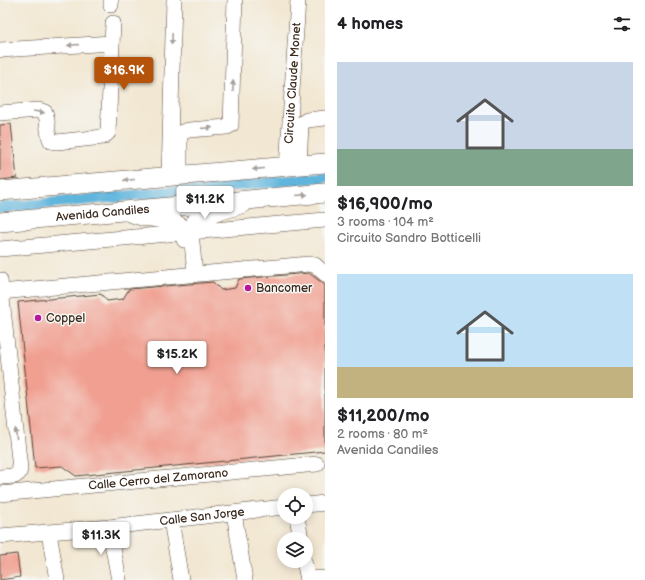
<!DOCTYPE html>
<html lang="en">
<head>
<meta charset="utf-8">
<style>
	body { margin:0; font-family:"Balsamiq Sans",sans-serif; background:#f6f6f6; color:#202124; height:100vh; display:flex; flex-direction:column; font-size:15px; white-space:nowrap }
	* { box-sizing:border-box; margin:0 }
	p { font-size:13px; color:#757577 }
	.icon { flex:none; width:22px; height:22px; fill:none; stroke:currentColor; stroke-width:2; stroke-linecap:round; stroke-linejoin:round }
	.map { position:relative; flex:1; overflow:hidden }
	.details { display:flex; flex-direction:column; background:#fff; width:320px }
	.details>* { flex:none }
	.buttons { position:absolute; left:277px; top:488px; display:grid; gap:8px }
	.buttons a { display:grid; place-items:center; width:36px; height:36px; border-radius:50%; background:#fff; box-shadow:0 2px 10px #0003; font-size:20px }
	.price { position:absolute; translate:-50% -34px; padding:0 9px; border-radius:4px; background:#fff; color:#222; font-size:13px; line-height:26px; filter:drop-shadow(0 1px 2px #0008) }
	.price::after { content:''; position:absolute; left:50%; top:24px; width:12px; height:9px; margin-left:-6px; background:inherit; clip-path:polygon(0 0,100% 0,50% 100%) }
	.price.current { background:#b45309; color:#fff }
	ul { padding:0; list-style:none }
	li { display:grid; align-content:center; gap:8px; height:212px; padding:0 12px }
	li span { display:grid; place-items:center; height:124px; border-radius:0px; color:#555 }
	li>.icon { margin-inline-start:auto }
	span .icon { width:72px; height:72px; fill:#fffc; stroke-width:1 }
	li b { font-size:17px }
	h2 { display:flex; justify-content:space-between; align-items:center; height:48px; padding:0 12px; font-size:17px }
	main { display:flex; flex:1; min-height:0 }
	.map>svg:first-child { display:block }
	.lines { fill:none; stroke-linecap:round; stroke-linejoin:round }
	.canal { stroke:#60b5dd; stroke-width:11 }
	.building { fill:#f09f90 }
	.minor-casing { stroke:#564639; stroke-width:16 }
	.major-casing { stroke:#564639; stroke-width:20 }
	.minor { stroke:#fff; stroke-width:15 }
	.major { stroke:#fff; stroke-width:19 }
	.oneway { fill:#a79f9a }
	.poi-dot { fill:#b5179e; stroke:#f6f6f2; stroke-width:1.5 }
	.labels { text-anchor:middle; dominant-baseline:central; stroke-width:3; stroke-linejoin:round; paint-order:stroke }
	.street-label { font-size:12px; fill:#3b2a1e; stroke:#f6f6f2 }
	.poi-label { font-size:12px; fill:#3b2a1e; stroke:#f6f6f2; text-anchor:start }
</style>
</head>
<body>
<main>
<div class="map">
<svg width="325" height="580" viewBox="0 0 325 580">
	<rect width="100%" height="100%" fill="#f6f6f2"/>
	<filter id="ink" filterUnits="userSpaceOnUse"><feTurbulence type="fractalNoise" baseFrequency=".025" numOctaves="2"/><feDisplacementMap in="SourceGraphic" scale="8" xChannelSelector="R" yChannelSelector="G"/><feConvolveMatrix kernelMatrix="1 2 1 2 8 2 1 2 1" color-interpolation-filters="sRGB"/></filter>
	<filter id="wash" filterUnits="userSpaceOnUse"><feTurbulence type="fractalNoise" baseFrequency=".012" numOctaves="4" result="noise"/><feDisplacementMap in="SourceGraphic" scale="16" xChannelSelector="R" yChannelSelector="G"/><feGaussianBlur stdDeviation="0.9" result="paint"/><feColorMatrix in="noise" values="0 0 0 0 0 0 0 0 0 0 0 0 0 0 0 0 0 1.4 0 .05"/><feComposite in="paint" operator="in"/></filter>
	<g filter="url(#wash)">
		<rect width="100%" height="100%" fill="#f2e7d2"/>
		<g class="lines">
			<path class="canal" d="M0,208L325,177"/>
		</g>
		<g id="blocks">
			<g class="building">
				<path d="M11,124L17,178L0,180V125Z"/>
				<path d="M309,273L325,285V451L76,476L62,466L35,468L18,302L101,294L107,301L123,299L129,289L213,282L221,290L235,288L239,279Z"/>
				<path d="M17,554L20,577L0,580V556Z"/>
			</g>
		</g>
	</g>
	<g filter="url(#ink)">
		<use href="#blocks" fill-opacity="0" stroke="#564639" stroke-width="1"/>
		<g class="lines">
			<g class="minor-casing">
				<g id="minor">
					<path d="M111,5V0"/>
					<path d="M0,50L112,43"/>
					<path d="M0,113L39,110L45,112C49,122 46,132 51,141L57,142L103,137L108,133L113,23"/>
					<path d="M299,166L301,124L307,120L325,118"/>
					<path id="s1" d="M287,167L298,0"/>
					<path d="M180,176V137L182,132L189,130L227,127L231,125L235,0"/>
					<path d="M169,177L174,0"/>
					<path d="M126,213L141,218L176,222L182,226L184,240"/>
					<path d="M0,249L325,220"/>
					<path d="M195,274L191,232L194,221L244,205"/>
					<path d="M0,280L20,469L19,473L15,476L0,477"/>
					<path d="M0,292L309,264L315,265L325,274"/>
					<path id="s2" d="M0,494L317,464"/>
					<path d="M306,505L325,503"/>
					<path d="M234,513L245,580"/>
					<path d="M297,517L301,539"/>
					<path d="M171,520L181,580"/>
					<path d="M109,527L119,580"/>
					<path d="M49,533L57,580"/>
					<path id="s3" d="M0,536L109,527L284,507"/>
					<path d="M304,561L308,580"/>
					<path d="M308,579L325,578"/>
				</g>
			</g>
			<g class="major-casing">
				<g id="major">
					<path d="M0,191L325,163"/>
					<path id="s4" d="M0,222L325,193"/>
				</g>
			</g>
			<use href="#minor" class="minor"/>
			<use href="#major" class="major"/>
		</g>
		<defs><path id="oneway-solid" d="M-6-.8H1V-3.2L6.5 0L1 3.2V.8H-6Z"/></defs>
		<g class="oneway">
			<use href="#oneway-solid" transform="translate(172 39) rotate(92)"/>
			<use href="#oneway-solid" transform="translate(73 45) rotate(176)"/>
			<use href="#oneway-solid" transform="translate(233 86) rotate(-89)"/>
			<use href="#oneway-solid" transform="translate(39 112) rotate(9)"/>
			<use href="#oneway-solid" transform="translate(207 128) rotate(-4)"/>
			<use href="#oneway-solid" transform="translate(258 169) rotate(175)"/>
			<use href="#oneway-solid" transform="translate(129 180) rotate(175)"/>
			<use href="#oneway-solid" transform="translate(302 195) rotate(-5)"/>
			<use href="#oneway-solid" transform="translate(16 434) rotate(-96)"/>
		</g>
	</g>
	<g class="poi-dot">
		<circle cx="248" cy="288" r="4"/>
		<circle cx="38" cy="318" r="4"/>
	</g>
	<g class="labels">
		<g class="street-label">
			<text stroke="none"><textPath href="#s1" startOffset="84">Circuito Claude Monet</textPath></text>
			<text stroke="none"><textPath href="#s4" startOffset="103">Avenida Candiles</textPath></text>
			<text stroke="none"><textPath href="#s2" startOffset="159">Calle Cerro del Zamorano</textPath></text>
			<text stroke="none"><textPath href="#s3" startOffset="203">Calle San Jorge</textPath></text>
		</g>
		<g class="poi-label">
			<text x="256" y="288">Bancomer</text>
			<text x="46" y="318">Coppel</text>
		</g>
	</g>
</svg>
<div class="buttons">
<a><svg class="icon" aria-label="locate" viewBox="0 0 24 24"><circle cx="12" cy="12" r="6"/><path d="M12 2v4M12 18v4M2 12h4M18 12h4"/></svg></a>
<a><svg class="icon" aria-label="layers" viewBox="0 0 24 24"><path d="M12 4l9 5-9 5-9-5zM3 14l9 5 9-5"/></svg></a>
</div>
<b class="price current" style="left:124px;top:91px">$16.9K</b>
<b class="price" style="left:205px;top:220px">$11.2K</b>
<b class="price" style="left:177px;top:375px">$15.2K</b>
<b class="price" style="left:101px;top:556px">$11.3K</b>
</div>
<section class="details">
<h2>4 homes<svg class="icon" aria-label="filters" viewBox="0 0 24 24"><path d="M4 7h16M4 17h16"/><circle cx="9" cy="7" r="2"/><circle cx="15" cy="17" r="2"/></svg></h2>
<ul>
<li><span style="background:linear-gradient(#c9d6e8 70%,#7fa58c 0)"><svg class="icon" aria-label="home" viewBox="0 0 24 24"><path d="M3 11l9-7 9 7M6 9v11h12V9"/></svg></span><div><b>$16,900/mo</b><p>3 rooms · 104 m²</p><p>Circuito Sandro Botticelli</p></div></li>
<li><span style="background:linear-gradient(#bfe0f5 75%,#c2b280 0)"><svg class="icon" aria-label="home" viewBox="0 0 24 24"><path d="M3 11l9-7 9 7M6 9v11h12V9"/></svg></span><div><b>$11,200/mo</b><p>2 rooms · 80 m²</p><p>Avenida Candiles</p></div></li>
</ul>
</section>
</main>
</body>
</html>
